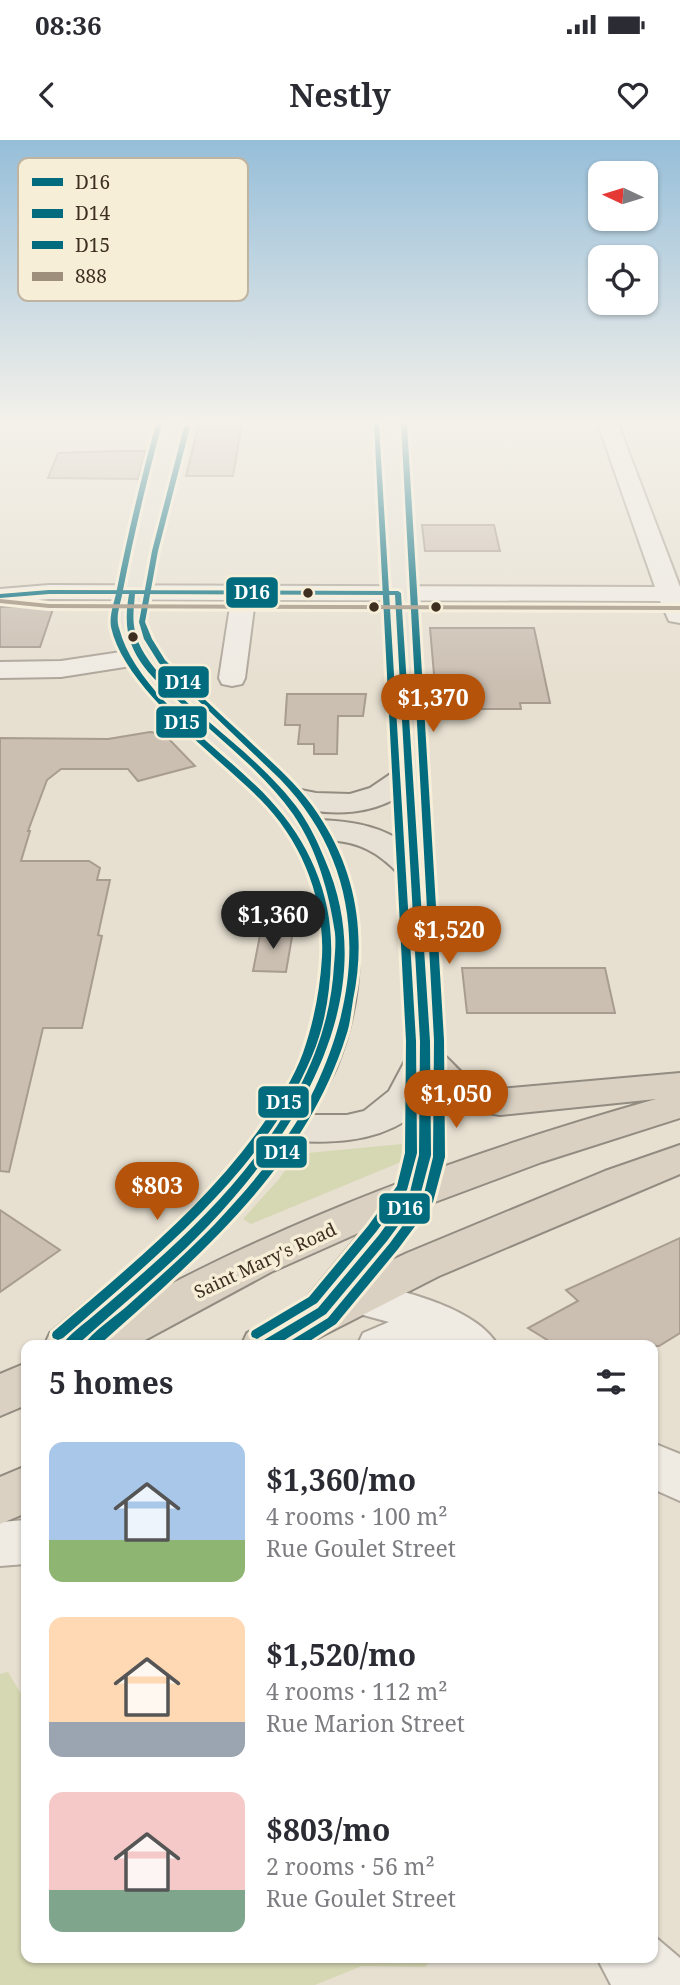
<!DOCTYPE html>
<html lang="en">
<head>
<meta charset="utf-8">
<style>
	body { margin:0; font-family:"Noto Serif",serif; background:#f2f2f3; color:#2b2b33; height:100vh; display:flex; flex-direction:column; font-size:26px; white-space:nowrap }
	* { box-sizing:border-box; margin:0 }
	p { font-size:23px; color:#7c7c81 }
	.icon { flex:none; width:38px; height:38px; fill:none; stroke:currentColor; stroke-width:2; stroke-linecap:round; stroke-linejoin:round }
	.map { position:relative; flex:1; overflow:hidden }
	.details { position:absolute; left:21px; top:1200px; width:637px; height:623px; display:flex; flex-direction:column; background:#fff; border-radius:14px; box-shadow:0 2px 5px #0004 }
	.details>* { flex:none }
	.needle { width:46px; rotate:274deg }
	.tools { position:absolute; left:588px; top:21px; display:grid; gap:14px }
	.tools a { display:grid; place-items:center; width:70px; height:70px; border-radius:14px; background:#fff; box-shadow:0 2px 5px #0004; font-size:35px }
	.price { position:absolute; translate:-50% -60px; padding:0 16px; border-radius:24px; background:#b45309; color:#fff; font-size:23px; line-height:46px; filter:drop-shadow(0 2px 4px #0008) }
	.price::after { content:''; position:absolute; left:50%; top:42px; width:21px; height:16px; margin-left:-10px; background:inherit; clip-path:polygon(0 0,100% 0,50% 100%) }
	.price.active { background:#222; color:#fff }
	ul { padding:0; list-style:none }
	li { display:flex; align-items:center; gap:21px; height:175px; padding:0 28px }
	li span { display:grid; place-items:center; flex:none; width:196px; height:140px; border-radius:14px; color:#555 }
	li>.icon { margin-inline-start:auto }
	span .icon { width:84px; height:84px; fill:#fffc; stroke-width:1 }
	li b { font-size:30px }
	h2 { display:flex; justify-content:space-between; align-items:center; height:84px; padding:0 28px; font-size:30px }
	.status { display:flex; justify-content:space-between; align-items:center; height:49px; padding:0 35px; background:#fff; direction:ltr }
	.status svg { height:19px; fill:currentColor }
	header { display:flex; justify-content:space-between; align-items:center; height:91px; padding:0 28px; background:#fff; font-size:32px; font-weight:700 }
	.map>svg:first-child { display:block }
	.green { fill:#d6d7b3 }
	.building { fill:#cbbfb2; stroke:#a89c90; stroke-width:2 }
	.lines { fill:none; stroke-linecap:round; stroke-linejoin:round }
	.minor-casing { stroke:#ada599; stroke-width:4 }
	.major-casing { stroke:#928b80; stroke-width:4 }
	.highway-casing { stroke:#928b80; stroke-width:4 }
	.minor { fill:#efebe3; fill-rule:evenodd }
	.major { fill:#e6e1d4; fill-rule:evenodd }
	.highway { fill:#dad1c2; fill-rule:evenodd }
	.bus-1-casing { stroke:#f7eed8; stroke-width:6 }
	.bus-2-casing { stroke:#f7eed8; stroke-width:6 }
	.bus-3-casing { stroke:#f7eed8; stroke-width:6 }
	.bus-4-casing { stroke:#f7eed8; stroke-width:6 }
	.bus-1 { fill:#026c7e; fill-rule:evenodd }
	.bus-2 { fill:#026c7e; fill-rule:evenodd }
	.bus-3 { fill:#026c7e; fill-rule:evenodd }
	.bus-4 { fill:#9e8f7c; fill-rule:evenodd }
	.bus-dot { fill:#3d2e20; stroke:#f7eed8; stroke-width:2.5 }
	.labels { text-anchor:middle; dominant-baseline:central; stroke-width:7; stroke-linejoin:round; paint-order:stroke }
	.street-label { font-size:18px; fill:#3d2e20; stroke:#f7eed8 }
	.key { fill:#f7eed8; stroke:#bfb4a1; stroke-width:2 }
	.key-label { font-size:19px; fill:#3d2e20 }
	.line-badge { stroke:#f7eed8; stroke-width:2.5 }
	.badge-label { font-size:19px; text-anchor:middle; font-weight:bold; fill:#fff }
</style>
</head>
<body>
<div class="status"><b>08:36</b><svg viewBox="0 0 49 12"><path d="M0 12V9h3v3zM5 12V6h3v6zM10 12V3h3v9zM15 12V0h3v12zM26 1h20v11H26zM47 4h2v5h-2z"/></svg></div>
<header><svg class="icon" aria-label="back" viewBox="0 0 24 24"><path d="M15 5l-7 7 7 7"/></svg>Nestly<svg class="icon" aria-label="heart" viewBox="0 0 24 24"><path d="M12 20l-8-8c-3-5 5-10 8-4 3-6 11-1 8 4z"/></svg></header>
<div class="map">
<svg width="680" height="1845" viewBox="0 0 680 1845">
	<rect width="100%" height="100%" fill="#e7e0d1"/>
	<g class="green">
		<path d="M402,1004L401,1022L251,1084L243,1079L279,1039L297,1014Z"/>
		<path d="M8,1532L26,1562V1818H434L425,1827L362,1826L315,1845H0V1534Z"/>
	</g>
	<g class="building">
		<path d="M199,284H242L233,336H186Z"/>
		<path d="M118,311H146L138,339L48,338L58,313Z"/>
		<path d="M422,385H494L500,411H425Z"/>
		<path d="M29,466H54L40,507H0V467Z"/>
		<path d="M430,488H534L550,563H520L521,569H437Z"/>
		<path d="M287,554H366L363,576H338L337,614H314V604H298L300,585H285Z"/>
		<path d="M150,592L164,594L195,626L138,641L128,629H61L47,640L28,691H30L21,721H89L100,728L97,740H110L98,795L102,796L82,888H43L9,1032L0,1031V598L108,599Z"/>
		<path d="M261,790L293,791L286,832L253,831Z"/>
		<path d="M462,828H605L615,873H467Z"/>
		<path d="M0,1070L60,1110L0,1152Z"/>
		<path d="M680,1098V1193L659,1206H557L528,1188L578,1161L566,1150Z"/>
	</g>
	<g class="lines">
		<g class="minor-casing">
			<g id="minor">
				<path d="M598,284H618L680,447V483L669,481L660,461L255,460L245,538L242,544L232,546L222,544L219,538L231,460L49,459L0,463V449L49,445L655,447Z"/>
				<path d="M141,509L150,511L154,517L150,523L61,537L0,538V522L61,521Z"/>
				<path d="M357,1140C399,1150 477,1167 498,1206H357L363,1193L389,1182L341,1169L334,1157L341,1145Z"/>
				<path d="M653,1303L680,1314V1361L653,1349Z"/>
				<path d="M26,1380V1424L0,1426V1382Z"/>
				<path d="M653,1795L680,1818V1845H611L597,1818H653Z"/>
			</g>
		</g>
		<g class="major-casing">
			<path id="major" d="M163,284H183L153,408L141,483L148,505L161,525L291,648L316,653L350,654L370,648L395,631L380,284H400L444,901L446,1015L437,1053L431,1063L398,1109L338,1183L322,1188L306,1183L299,1171L306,1159L396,1050L404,1015L405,981C371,1002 333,1003 294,1001C238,1078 169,1142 98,1206H44L50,1193C155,1104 278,1012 316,874C321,858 321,841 323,825C330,767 309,705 271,663C228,616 131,546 117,487C114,476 120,461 122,449C132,393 148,339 163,284ZM396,658L398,699C373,684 345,681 317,680L310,670C338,675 371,673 396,658ZM329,700C359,702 378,712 399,734L406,919L389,951L364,971L347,975H310C319,960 329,944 336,928C366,854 369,771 329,700Z"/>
		</g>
		<g class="highway-casing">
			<g id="highway">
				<path d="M426,906C457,914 455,944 500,949L680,933V978L542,1022L392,1078L271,1132L134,1206H71L77,1193C138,1161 199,1128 262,1100C389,1042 522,997 656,959L500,975C454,969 433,957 407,918L412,910Z"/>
				<path d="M680,1005V1034L439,1136L302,1206H241L247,1193L310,1159L407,1113L605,1031Z"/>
				<path d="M26,1223V1265L0,1276V1234Z"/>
				<path d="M26,1326V1373L0,1384V1337Z"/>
			</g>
		</g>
		<use href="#minor" class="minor"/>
		<use href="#major" class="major"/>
		<use href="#highway" class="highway"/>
		<g class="bus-1-casing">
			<path id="bus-1" d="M49,450L398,451L401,453L430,901L431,1015L420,1056L387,1101L326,1174L275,1206H258L259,1203L318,1168L379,1095L410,1052L419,1015L420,901L395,455L135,454C134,467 132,479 135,491C142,531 212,583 243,611C264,630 285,650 301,673C311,688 318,703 325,720C384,854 300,989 209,1085C168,1128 120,1166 76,1206H61C69,1195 81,1186 92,1177C112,1160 132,1143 152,1125C239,1048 328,946 334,825C335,814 336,803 335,793C329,752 317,709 293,674C264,633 221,600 184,566C165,549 142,531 132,506C125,489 126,472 129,454H49L0,458V454Z"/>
		</g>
		<g class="bus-2-casing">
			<g id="bus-2">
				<path d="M401,284H407L444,900L445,1017L433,1062L398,1109L336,1184L302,1206H286L287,1203L328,1178L390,1103L423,1058L433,1017L434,900Z"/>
				<path d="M187,285L190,287L158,411L145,482L152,499L165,520C191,546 217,572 245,597C273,624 303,648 323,682C357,736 366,798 353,860C351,872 350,885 346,896C305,1027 197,1118 98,1206H83C93,1191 112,1179 126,1167C156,1140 187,1113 215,1084C253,1043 291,999 315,948C366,841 365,727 280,639L159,523L144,499L139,482L152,411L184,287Z"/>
			</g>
		</g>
		<g class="bus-3-casing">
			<g id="bus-3">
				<path d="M156,284H162C147,339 134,394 123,450C121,463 115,476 119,488C137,556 224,610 270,660C311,704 334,759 331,820C330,852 325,886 312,916C264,1031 154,1118 63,1198L58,1200L53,1198L52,1195L53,1192C128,1128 206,1065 263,984C278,962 294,938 303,913C314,881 320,850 322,817C325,758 301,700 260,659C216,615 124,548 111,487C109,474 115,461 117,449C128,393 141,339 156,284Z"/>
				<path d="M374,284L379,285L416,901L417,1013L407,1050L376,1092L317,1163L257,1199L252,1197L251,1194L252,1191L309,1157L368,1086L397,1046L405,1013L406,901Z"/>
			</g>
		</g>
		<g class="bus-4-casing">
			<path id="bus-4" d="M0,459L49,464L680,466V470L49,468L0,463Z"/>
		</g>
		<use href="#bus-1" class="bus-1"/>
		<use href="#bus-2" class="bus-2"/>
		<use href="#bus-3" class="bus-3"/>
		<use href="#bus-4" class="bus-4"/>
	</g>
	<linearGradient id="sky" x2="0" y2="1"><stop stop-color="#96bed9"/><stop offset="0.52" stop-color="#f4f1ea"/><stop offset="1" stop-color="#f4f1ea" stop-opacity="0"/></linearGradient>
	<rect width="680" height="542" fill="url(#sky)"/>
	<g class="bus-dot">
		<circle cx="308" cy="453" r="6"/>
		<circle cx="374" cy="467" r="6"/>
		<circle cx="436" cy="467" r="6"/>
		<circle cx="133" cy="497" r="6"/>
	</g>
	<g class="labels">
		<g class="street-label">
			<text transform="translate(265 1120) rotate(-25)">Saint Mary's Road</text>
		</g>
	</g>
	<rect x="18" y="18" width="230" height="143" rx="10" class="key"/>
	<rect x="32" y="38" width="31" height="8" fill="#026c7e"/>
	<rect x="32" y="69" width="31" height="9" fill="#026c7e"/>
	<rect x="32" y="101" width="31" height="8" fill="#026c7e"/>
	<rect x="32" y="132" width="31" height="9" fill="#9e8f7c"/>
	<g class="key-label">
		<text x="75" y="49">D16</text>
		<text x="75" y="80">D14</text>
		<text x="75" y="112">D15</text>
		<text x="75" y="143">888</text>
	</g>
	<g class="line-badge">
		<rect x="225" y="436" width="54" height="33" rx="7" fill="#026c7e"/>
		<rect x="157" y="525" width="53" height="34" rx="7" fill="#026c7e"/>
		<rect x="155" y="565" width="53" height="34" rx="7" fill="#026c7e"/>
		<rect x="257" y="945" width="53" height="34" rx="7" fill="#026c7e"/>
		<rect x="255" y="995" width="53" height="34" rx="7" fill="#026c7e"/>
		<rect x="378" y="1052" width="53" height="33" rx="7" fill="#026c7e"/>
	</g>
	<g class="badge-label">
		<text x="252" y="459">D16</text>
		<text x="183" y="549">D14</text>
		<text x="182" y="589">D15</text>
		<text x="284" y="969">D15</text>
		<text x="282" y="1019">D14</text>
		<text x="405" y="1075">D16</text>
	</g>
</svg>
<div class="tools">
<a><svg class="needle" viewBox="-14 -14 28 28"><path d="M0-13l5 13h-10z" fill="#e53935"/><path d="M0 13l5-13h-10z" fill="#7c7c81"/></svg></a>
<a><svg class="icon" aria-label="locate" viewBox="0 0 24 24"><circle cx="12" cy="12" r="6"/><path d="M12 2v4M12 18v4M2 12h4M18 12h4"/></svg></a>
</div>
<b class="price" style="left:433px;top:594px">$1,370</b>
<b class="price active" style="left:273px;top:811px">$1,360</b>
<b class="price" style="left:449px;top:826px">$1,520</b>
<b class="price" style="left:456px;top:990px">$1,050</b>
<b class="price" style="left:157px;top:1082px">$803</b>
<section class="details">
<h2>5 homes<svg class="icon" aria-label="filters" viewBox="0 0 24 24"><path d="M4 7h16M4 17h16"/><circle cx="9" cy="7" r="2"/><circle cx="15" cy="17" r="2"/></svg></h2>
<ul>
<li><span style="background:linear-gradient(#a9c7e8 70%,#8fb573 0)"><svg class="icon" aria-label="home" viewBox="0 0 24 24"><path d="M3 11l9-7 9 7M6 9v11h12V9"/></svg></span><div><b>$1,360/mo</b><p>4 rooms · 100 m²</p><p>Rue Goulet Street</p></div></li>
<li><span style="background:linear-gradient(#ffd9b3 75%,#9aa5b1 0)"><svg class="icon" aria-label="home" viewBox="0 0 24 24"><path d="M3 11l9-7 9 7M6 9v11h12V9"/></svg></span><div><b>$1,520/mo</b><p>4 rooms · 112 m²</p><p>Rue Marion Street</p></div></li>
<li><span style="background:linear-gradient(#f6c9c9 70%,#7fa58c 0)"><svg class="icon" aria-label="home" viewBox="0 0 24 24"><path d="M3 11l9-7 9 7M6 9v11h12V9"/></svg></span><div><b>$803/mo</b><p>2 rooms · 56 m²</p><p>Rue Goulet Street</p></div></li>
</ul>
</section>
</div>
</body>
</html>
